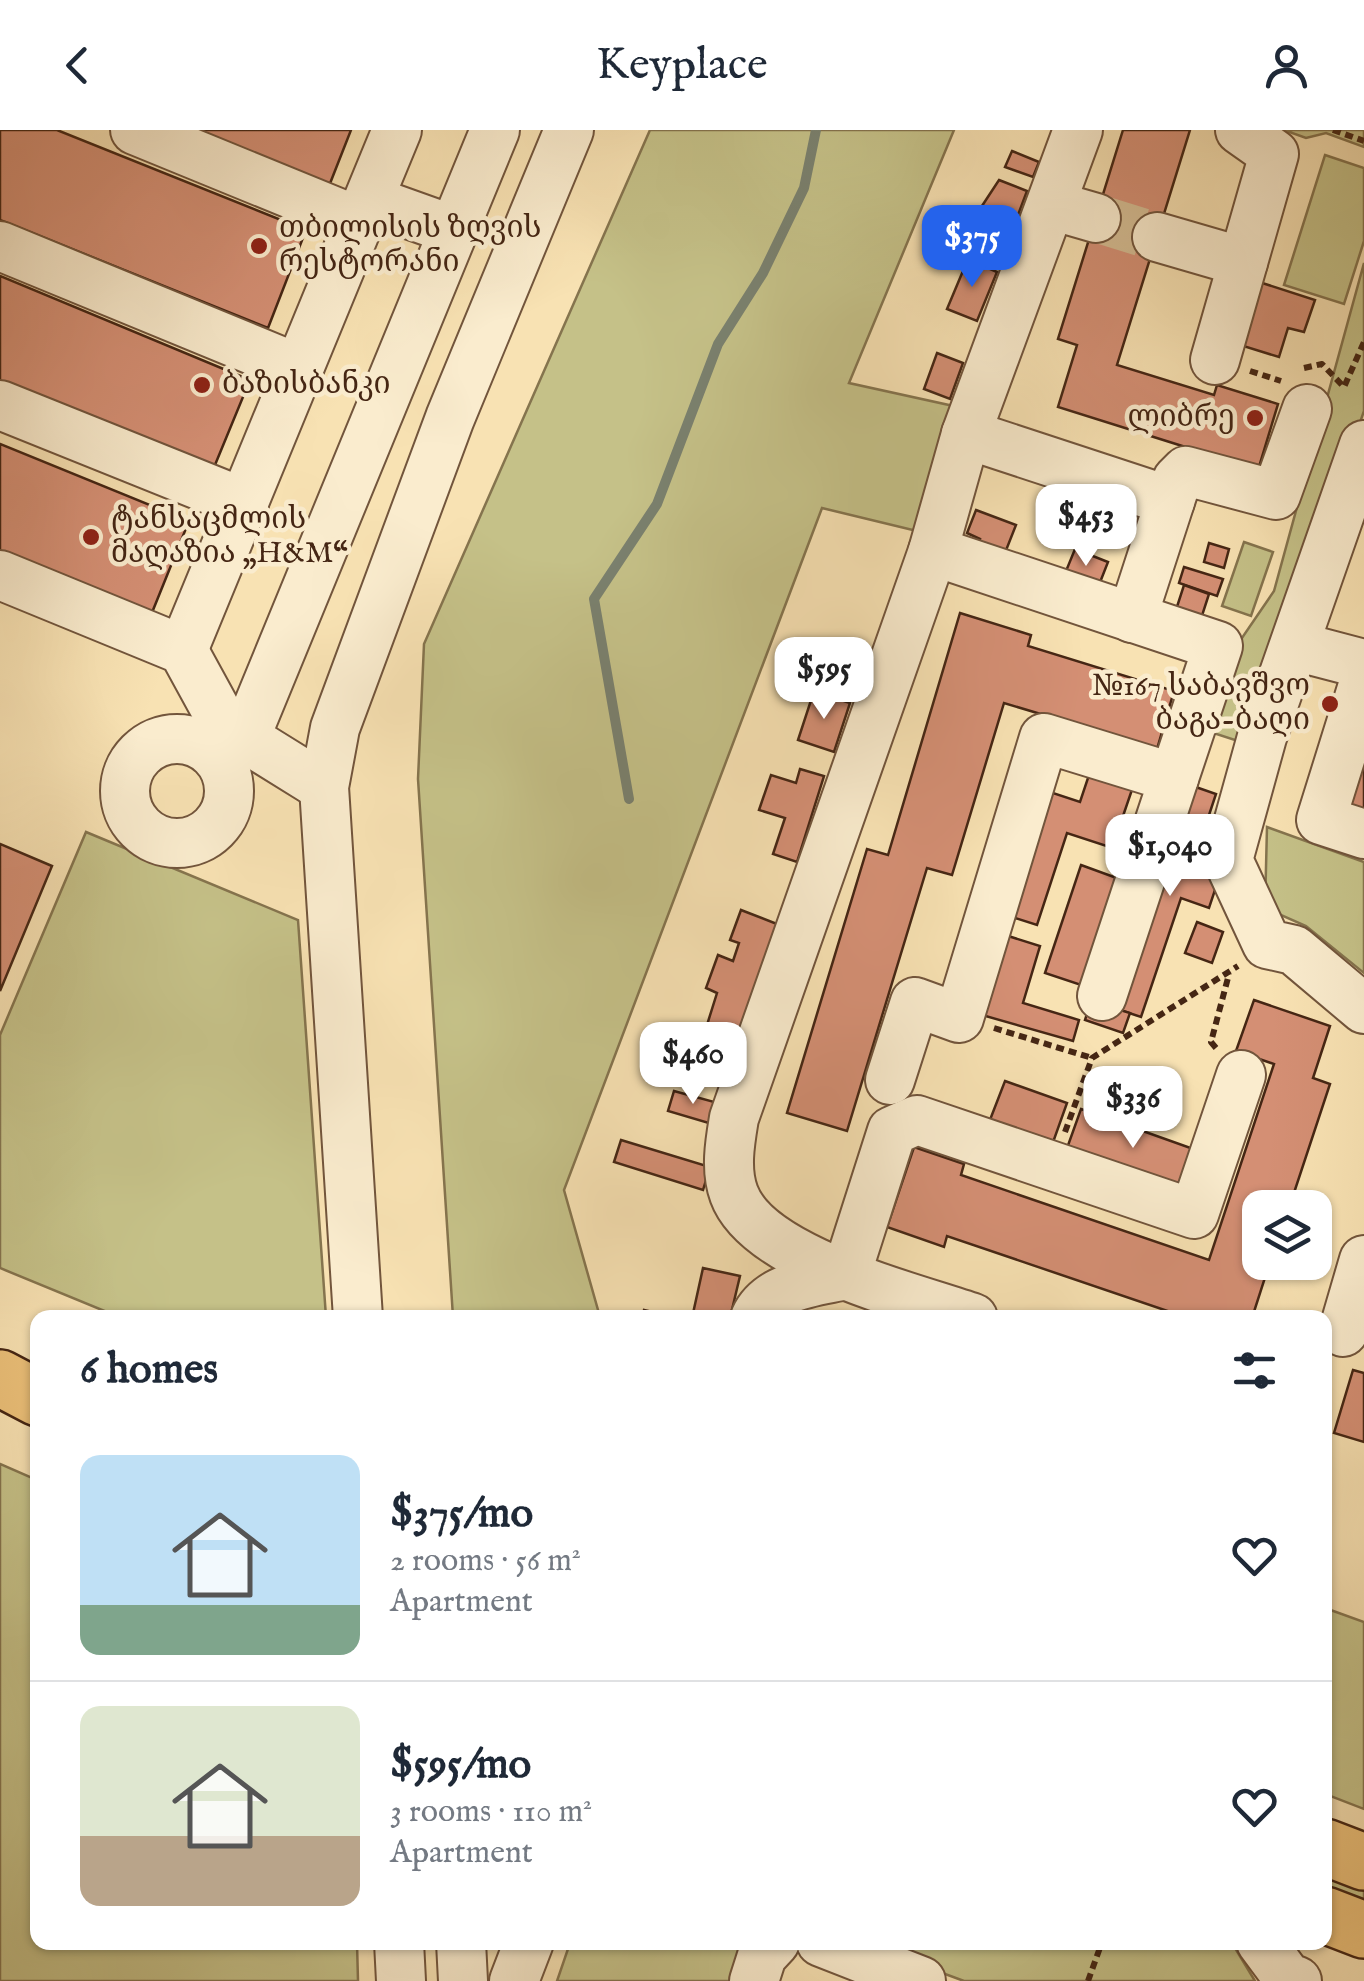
<!DOCTYPE html>
<html lang="en">
<head>
<meta charset="utf-8">
<style>
	body { margin:0; font-family:"IM FELL English","Noto Serif Georgian",serif; background:#f6f6f7; color:#1f2937; height:100vh; display:flex; flex-direction:column; font-size:38px; white-space:nowrap }
	* { box-sizing:border-box; margin:0 }
	p { font-size:32px; color:#747a83 }
	.icon { flex:none; width:55px; height:55px; fill:none; stroke:currentColor; stroke-width:2; stroke-linecap:round; stroke-linejoin:round }
	.map { position:relative; flex:1; overflow:hidden }
	.panel { position:absolute; left:30px; top:1180px; width:1302px; height:640px; display:flex; flex-direction:column; background:#fff; border-radius:20px; box-shadow:0 2px 8px #0004 }
	.panel>* { flex:none }
	.controls { position:absolute; left:1242px; top:1060px; display:grid; gap:20px }
	.controls a { display:grid; place-items:center; width:90px; height:90px; border-radius:20px; background:#fff; box-shadow:0 2px 8px #0004; font-size:50px }
	.price { position:absolute; translate:-50% -85px; padding:0 22px; border-radius:20px; background:#fff; color:#222; font-size:32px; line-height:65px; filter:drop-shadow(0 2px 5px #0008) }
	.price::after { content:''; position:absolute; left:50%; top:60px; width:30px; height:22px; margin-left:-15px; background:inherit; clip-path:polygon(0 0,100% 0,50% 100%) }
	.price.active { background:#2563eb; color:#fff }
	ul { padding:0; list-style:none }
	li { display:flex; align-items:center; gap:30px; height:250px; padding:0 50px }
	li+li { border-top:2px solid #e0e1e3 }
	li span { display:grid; place-items:center; flex:none; width:280px; height:200px; border-radius:20px; color:#555 }
	li>.icon { margin-inline-start:auto }
	span .icon { width:120px; height:120px; fill:#fffc; stroke-width:1 }
	li b { font-size:42px }
	h2 { display:flex; justify-content:space-between; align-items:center; height:120px; padding:0 50px; font-size:42px }
	header { display:flex; justify-content:space-between; align-items:center; height:130px; padding:0 50px; background:#fff; font-size:45px; font-weight:600 }
	.map>svg:first-child { display:block }
	.green { fill:#c5c188; stroke:#85744e; stroke-width:2.5 }
	.lines { fill:none; stroke-linecap:round; stroke-linejoin:round }
	.stream { stroke:#7a816f; stroke-width:10 }
	.building { fill:#d48f74; stroke:#452614; stroke-width:2.5 }
	.minor-tunnel { stroke:#d4bc93; stroke-width:48; stroke-dasharray:48 24; stroke-linecap:butt }
	.minor-casing { stroke:#72553c; stroke-width:52 }
	.major-casing { stroke:#452614; stroke-width:60 }
	.path { stroke:#452614; stroke-width:6; stroke-dasharray:8 5; stroke-linecap:butt }
	.minor { stroke:#faecce; stroke-width:48 }
	.major { stroke:#ecc17a; stroke-width:55 }
	.poi-dot { fill:#8f2418; stroke:#faecce; stroke-width:4 }
	.labels { text-anchor:middle; dominant-baseline:central; stroke-width:9; stroke-linejoin:round; paint-order:stroke }
	.poi-label { font-size:30px; fill:#452614; stroke:#faecce; text-anchor:start }
</style>
</head>
<body>
<header><svg class="icon" aria-label="back" viewBox="0 0 24 24"><path d="M15 5l-7 7 7 7"/></svg>Keyplace<svg class="icon" aria-label="person" viewBox="0 0 24 24"><circle cx="12" cy="8" r="4"/><path d="M4 21q1-7 8-7t8 7"/></svg></header>
<div class="map">
<svg width="1364" height="1851" viewBox="0 0 1364 1851">
	<rect width="100%" height="100%" fill="#f8e2b3"/>
	<filter id="stains"><feTurbulence type="fractalNoise" baseFrequency=".002" numOctaves="4"/><feColorMatrix values="0 0 0 0 .2 0 0 0 0 .09 0 0 0 0 .02 0 0 0 .5 -.17"/></filter>
	<radialGradient id="worn" r=".72"><stop offset=".6" stop-color="#630" stop-opacity="0"/><stop offset="1" stop-color="#630" stop-opacity=".3"/></radialGradient>
	<g class="green">
		<path d="M650,0H954L849,253L958,277L921,402L822,378L564,1060L600,1187H453L418,649L424,514Z"/>
		<path d="M1284,0H1364V17L1326,3L1306,8Z"/>
		<path d="M1325,25L1364,38V111L1344,174L1284,155Z"/>
		<path d="M1364,133V281L1297,474L1241,612L1201,599L1233,521L1274,461Z"/>
		<path d="M1244,412L1273,422L1251,486L1222,476Z"/>
		<path d="M1267,697L1364,732V843L1306,796L1265,778Z"/>
		<path d="M86,702L298,790L326,1187H119L0,1138V905Z"/>
		<path d="M0,1334L37,1350L38,1812L357,1813L358,1851H0Z"/>
		<path d="M1325,1478L1364,1492V1679L1325,1664Z"/>
		<path d="M1325,1743L1364,1758V1774L1325,1759Z"/>
		<path d="M570,1813H749L732,1851H557Z"/>
		<path d="M861,1813H1232L1255,1851H964Z"/>
	</g>
	<g class="lines">
		<path class="stream" d="M629,669L594,469L657,374L718,214L763,143L804,58L816,0"/>
	</g>
	<g class="building">
		<path d="M0,0H57L306,100L268,198L0,90Z"/>
		<path d="M191,0H351L329,56Z"/>
		<path d="M1123,0H1190L1117,235L1214,265L1217,255L1278,274L1255,350L1195,320L1058,277L1077,215L1058,209Z"/>
		<path d="M1012,21L1039,32L1033,47L1005,37Z"/>
		<path d="M999,50L1027,61L1015,93L980,79Z"/>
		<path d="M955,86L1010,106L1003,125L948,105Z"/>
		<path d="M968,129L997,142L977,191L947,179Z"/>
		<path d="M0,146L250,250L210,347L0,260Z"/>
		<path d="M1259,152L1315,170L1304,202L1288,198L1279,227L1240,215Z"/>
		<path d="M937,223L963,233L950,269L924,259Z"/>
		<path d="M0,314L189,391L151,485L0,424Z"/>
		<path d="M976,380L1016,395L1003,428L977,418L980,409L967,403Z"/>
		<path d="M1209,413L1229,419L1224,438L1204,432Z"/>
		<path d="M1075,419L1108,432L1097,460L1064,446Z"/>
		<path d="M1184,437L1223,449L1217,466L1179,453Z"/>
		<path d="M1184,455L1209,464L1199,495L1174,486Z"/>
		<path d="M960,483L1031,505L1028,516L1174,561L1157,619L1004,573L952,745L927,738L847,1001L787,983L867,719L888,725Z"/>
		<path d="M802,516L857,538L849,559L794,537Z"/>
		<path d="M814,561L850,573L834,622L798,610Z"/>
		<path d="M1364,581V684L1334,674Z"/>
		<path d="M1093,633L1136,648L1123,686L1145,694L1134,725L1067,703L1037,795L1006,785L1047,661L1080,672Z"/>
		<path d="M800,639L824,646L797,732L773,724L785,688L759,680L771,645L796,653Z"/>
		<path d="M1190,655L1216,664L1196,724L1217,754L1209,778L1181,768L1141,887L1114,878Z"/>
		<path d="M0,714L52,736L0,861Z"/>
		<path d="M1081,735L1125,751L1090,858L1045,843Z"/>
		<path d="M741,780L777,794L726,938L697,927L717,863L706,858L718,825L733,831L739,813L730,810Z"/>
		<path d="M1197,792L1223,802L1212,833L1185,823Z"/>
		<path d="M1005,805L1040,816L1023,873L1079,890L1073,911L982,885Z"/>
		<path d="M1254,870L1330,896L1313,948L1330,954L1289,1078H1260V1132H1270L1252,1188H1188L947,1106L944,1117L887,1097L914,1017L964,1034L961,1045L1209,1130L1274,934L1236,921Z"/>
		<path d="M1091,871L1130,883L1123,903L1085,890Z"/>
		<path d="M1005,951L1067,973L1051,1018L988,995Z"/>
		<path d="M674,961L718,973L712,994L668,981Z"/>
		<path d="M1081,979L1199,1021L1184,1063L1066,1021Z"/>
		<path d="M621,1010L710,1037L703,1060L614,1032Z"/>
		<path d="M703,1138L740,1146L730,1188H692Z"/>
		<path d="M644,1180L678,1188H642Z"/>
		<path d="M1353,1240L1364,1243V1312L1334,1303Z"/>
	</g>
	<g class="lines">
		<path class="minor-tunnel" d="M1096,88L1157,107"/>
		<g class="minor-casing">
			<g id="minor">
				<path d="M135,0L360,92"/>
				<path d="M369,70L453,100"/>
				<path d="M1051,75L1096,88"/>
				<path d="M1157,107L1243,132"/>
				<path d="M0,116L299,239"/>
				<path d="M1215,230L1274,24L1240,0"/>
				<path d="M0,275L244,373"/>
				<path d="M966,304L1170,371L1132,488"/>
				<path d="M1364,315L1262,607L1228,730L1267,814L1294,820L1364,879"/>
				<path d="M1170,371L1177,350L1186,341L1276,365L1307,279"/>
				<path d="M933,421L1218,516L1174,648"/>
				<path d="M0,445L183,520L218,584L245,608L324,657"/>
				<path d="M1295,516L1364,534"/>
				<path d="M183,520L397,0"/>
				<path d="M1364,552L1321,690L1364,704"/>
				<path d="M245,608L495,0"/>
				<circle cx="177" cy="661" r="52"/>
				<path d="M890,950L915,872L959,888L1044,608L1174,648L1102,866"/>
				<path d="M358,1188L324,657L335,598L450,288L569,0"/>
				<path d="M755,1188C770,1155 815,1152 846,1145L892,1001L917,990L1194,1084L1241,945"/>
				<path d="M973,1188C910,1166 758,1130 734,1064C725,1040 730,1012 734,988L933,421L966,304L1078,0"/>
				<path d="M1343,1202L1364,1130"/>
				<path d="M399,1812L401,1851"/>
				<path d="M461,1812L463,1851"/>
				<path d="M821,1812L921,1851"/>
				<path d="M1261,1812L1287,1847L1297,1851"/>
				<path d="M514,1851L529,1812"/>
				<path d="M754,1851L762,1826L775,1812"/>
			</g>
		</g>
		<g class="major-casing">
			<g id="major">
				<path d="M0,1248L38,1268"/>
				<path d="M1325,1717L1364,1732"/>
				<path d="M1325,1785L1364,1800"/>
			</g>
		</g>
		<g class="path">
			<path d="M1333,0L1364,11"/>
			<path d="M1304,238L1322,234L1344,257L1364,212"/>
			<path d="M1250,241L1281,251"/>
			<path d="M994,898L1092,928"/>
			<path d="M1216,918L1211,912L1229,844"/>
			<path d="M1065,1002L1092,928L1238,836"/>
			<path d="M1088,1851L1102,1812"/>
		</g>
		<use href="#minor" class="minor"/>
		<use href="#major" class="major"/>
	</g>
	<g class="poi-dot">
		<circle cx="259" cy="116" r="10"/>
		<circle cx="202" cy="255" r="10"/>
		<circle cx="1255" cy="288" r="10"/>
		<circle cx="91" cy="407" r="10"/>
		<circle cx="1330" cy="574" r="10"/>
	</g>
	<g class="labels">
		<g class="poi-label">
			<text x="279" y="99">თბილისის ზღვის<tspan x="279" dy="34">რესტორანი</tspan></text>
			<text x="222" y="255">ბაზისბანკი</text>
			<text x="1235" y="288" text-anchor="end">ლიბრე</text>
			<text x="111" y="390">ტანსაცმლის<tspan x="111" dy="34">მაღაზია „H&amp;M“</tspan></text>
			<text x="1310" y="557" text-anchor="end">№167 საბავშვო<tspan x="1310" dy="34">ბაგა-ბაღი</tspan></text>
		</g>
	</g>
	<rect width="100%" height="100%" filter="url(#stains)"/>
	<rect width="100%" height="100%" fill="url(#worn)"/>
</svg>
<div class="controls">
<a><svg class="icon" aria-label="layers" viewBox="0 0 24 24"><path d="M12 4l9 5-9 5-9-5zM3 14l9 5 9-5"/></svg></a>
</div>
<b class="price active" style="left:972px;top:160px">$375</b>
<b class="price" style="left:1086px;top:439px">$453</b>
<b class="price" style="left:824px;top:592px">$595</b>
<b class="price" style="left:1170px;top:769px">$1,040</b>
<b class="price" style="left:693px;top:977px">$460</b>
<b class="price" style="left:1133px;top:1021px">$336</b>
<section class="panel">
<h2>6 homes<svg class="icon" aria-label="filters" viewBox="0 0 24 24"><path d="M4 7h16M4 17h16"/><circle cx="9" cy="7" r="2"/><circle cx="15" cy="17" r="2"/></svg></h2>
<ul>
<li><span style="background:linear-gradient(#bfe0f5 75%,#7fa58c 0)"><svg class="icon" aria-label="home" viewBox="0 0 24 24"><path d="M3 11l9-7 9 7M6 9v11h12V9"/></svg></span><div><b>$375/mo</b><p>2 rooms · 56 m²</p><p>Apartment</p></div><svg class="icon" aria-label="heart" viewBox="0 0 24 24"><path d="M12 20l-8-8c-3-5 5-10 8-4 3-6 11-1 8 4z"/></svg></li>
<li><span style="background:linear-gradient(#dfe7d0 65%,#b9a48a 0)"><svg class="icon" aria-label="home" viewBox="0 0 24 24"><path d="M3 11l9-7 9 7M6 9v11h12V9"/></svg></span><div><b>$595/mo</b><p>3 rooms · 110 m²</p><p>Apartment</p></div><svg class="icon" aria-label="heart" viewBox="0 0 24 24"><path d="M12 20l-8-8c-3-5 5-10 8-4 3-6 11-1 8 4z"/></svg></li>
</ul>
</section>
</div>
</body>
</html>
